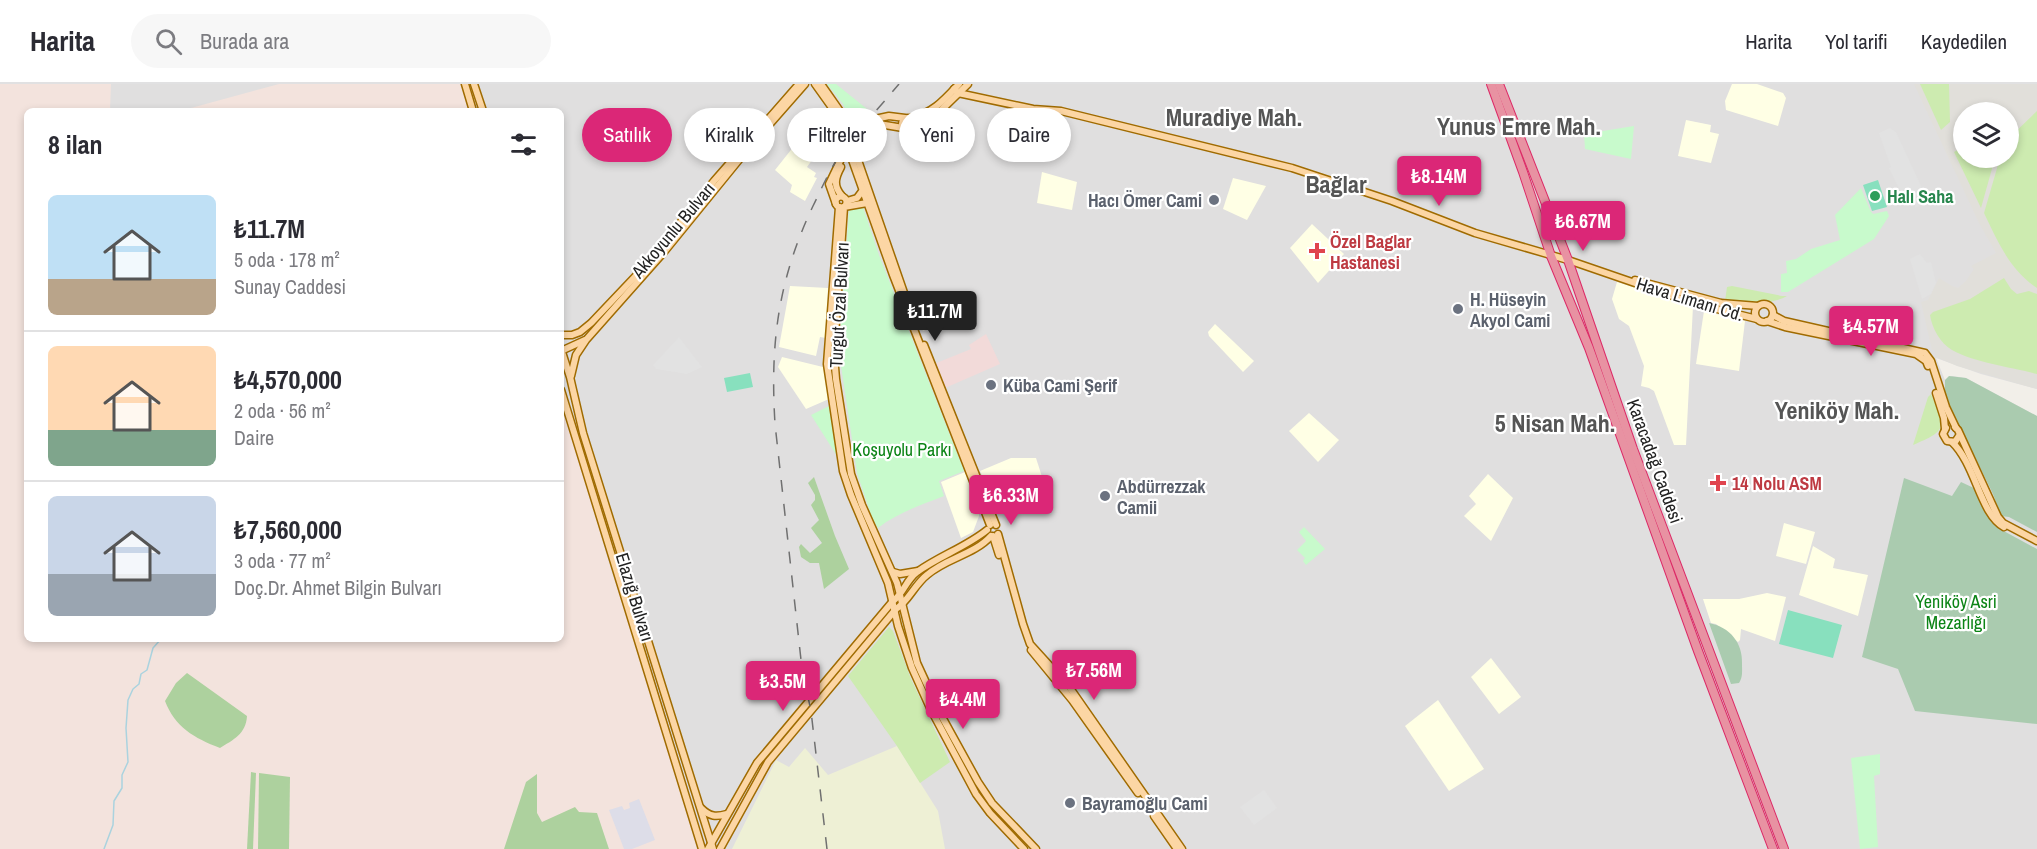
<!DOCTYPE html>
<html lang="tr">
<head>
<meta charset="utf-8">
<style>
	body { margin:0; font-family:"Archivo Narrow",sans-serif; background:#f7f7f7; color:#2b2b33; height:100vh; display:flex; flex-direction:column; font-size:22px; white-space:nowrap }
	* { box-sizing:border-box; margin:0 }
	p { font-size:20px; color:#7c7c81 }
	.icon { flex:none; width:33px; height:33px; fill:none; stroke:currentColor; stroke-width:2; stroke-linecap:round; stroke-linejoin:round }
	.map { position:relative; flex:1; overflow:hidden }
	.panel { position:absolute; left:24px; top:24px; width:540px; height:534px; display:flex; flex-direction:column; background:#fff; border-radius:9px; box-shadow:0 3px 9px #0003 }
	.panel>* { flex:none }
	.banner { position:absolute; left:582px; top:24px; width:570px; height:54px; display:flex; gap:12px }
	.tools { position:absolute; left:1953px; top:18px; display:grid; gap:12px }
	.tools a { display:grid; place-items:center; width:66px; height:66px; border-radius:50%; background:#fff; box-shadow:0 3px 9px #0003; font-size:30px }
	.price { position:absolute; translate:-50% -51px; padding:0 14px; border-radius:6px; background:#db2777; color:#fff; font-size:20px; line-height:39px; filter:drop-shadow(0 2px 3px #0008) }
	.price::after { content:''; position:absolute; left:50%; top:36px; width:18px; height:14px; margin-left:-9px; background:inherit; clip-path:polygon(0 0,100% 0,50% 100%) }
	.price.active { background:#222; color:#fff }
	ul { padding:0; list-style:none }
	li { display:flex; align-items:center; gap:18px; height:150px; padding:0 24px }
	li+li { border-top:2px solid #e1e1e2 }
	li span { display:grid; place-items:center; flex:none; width:168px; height:120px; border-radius:9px; color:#555 }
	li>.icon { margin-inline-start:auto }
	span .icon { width:72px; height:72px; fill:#fffc; stroke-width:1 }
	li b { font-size:26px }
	h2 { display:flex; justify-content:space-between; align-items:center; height:72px; padding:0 24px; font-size:26px }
	.tag { padding:0 21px; border-radius:27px; background:#fff; box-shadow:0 3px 9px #0003; font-size:21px; line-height:54px }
	.tag.active { background:#db2777; color:#fff }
	header { display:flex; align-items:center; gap:36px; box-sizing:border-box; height:84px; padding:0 30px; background:#fff; border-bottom:2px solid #e1e1e2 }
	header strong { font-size:28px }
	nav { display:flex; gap:33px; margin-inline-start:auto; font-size:21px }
	.search { width:420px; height:54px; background:#f7f7f7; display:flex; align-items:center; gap:15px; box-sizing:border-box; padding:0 21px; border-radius:33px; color:#7c7c81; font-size:22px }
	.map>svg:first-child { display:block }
	.residential { fill:#e0dfdf; fill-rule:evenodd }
	.commercial { fill:#f2dad9 }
	.education { fill:#ffffe5 }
	.military { fill:#f3e3dd }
	.airport { fill:#e1dfda; fill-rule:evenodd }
	.farmland { fill:#eef0d5 }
	.grass { fill:#cdebb0 }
	.forest { fill:#add19e }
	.cemetery { fill:#aacbaf }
	.park { fill:#c8facc }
	.pitch { fill:#88e0be }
	.parking { fill:#e2e2e2 }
	.plaza { fill:#dddde8 }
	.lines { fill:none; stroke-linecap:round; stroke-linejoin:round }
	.stream { stroke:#aad3df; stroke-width:1.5 }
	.major-casing { stroke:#a06b00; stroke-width:9 }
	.highway-casing { stroke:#dc2a67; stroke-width:10 }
	.major { stroke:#fcd6a4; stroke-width:6 }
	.highway { stroke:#e892a2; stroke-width:8 }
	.rail { stroke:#707070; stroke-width:1.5; stroke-dasharray:12 12; stroke-linecap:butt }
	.major-bridge-casing { stroke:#a06b00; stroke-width:9; stroke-linecap:butt }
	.major-bridge { stroke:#fcd6a4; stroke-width:6 }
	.leisure-dot { fill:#2e9e5b; stroke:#fff; stroke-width:2 }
	.worship-dot { fill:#6b7280; stroke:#fff; stroke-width:2 }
	.health-dot { fill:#e0444e; stroke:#fff; stroke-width:2 }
	.labels { text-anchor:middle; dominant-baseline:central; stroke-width:4.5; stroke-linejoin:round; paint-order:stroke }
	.leisure-label { font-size:18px; font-weight:bold; fill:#27864d; stroke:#fff; text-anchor:start }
	.worship-label { font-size:18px; font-weight:bold; fill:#5b616d; stroke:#fff; text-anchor:start }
	.street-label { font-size:18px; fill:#222; stroke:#fff }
	.health-label { font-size:18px; font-weight:bold; fill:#be3a42; stroke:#fff; text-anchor:start }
	.park-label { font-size:18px; fill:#0c8416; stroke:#fff }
	.district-label { font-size:24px; font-weight:bold; fill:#555; stroke:#fff }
</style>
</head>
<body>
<header>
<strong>Harita</strong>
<div class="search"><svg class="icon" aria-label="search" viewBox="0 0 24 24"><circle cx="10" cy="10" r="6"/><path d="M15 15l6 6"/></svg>Burada ara</div>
<nav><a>Harita</a><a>Yol tarifi</a><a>Kaydedilen</a></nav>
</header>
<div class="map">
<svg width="2037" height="765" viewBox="0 0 2037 765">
	<rect width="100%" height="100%" fill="#f2efe9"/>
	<path class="residential" d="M0,0H2037V305L1981,290L1936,274L1945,296L1952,292L1966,294L2037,332V765H0ZM27,27H561V555H27ZM1964,28H2008V74H1964Z"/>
	<path class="commercial" d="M986,250L1000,280L945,304L934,280L971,265L969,261Z"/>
	<g class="education">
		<path d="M1732,0H1757L1783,9L1786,14L1778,42L1726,26L1725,17Z"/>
		<path d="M1686,36L1711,41L1710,48L1719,50L1711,79L1678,72Z"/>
		<path d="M798,57L815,72L807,83L816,89L814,93L817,94L805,117L790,108L792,101L775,86Z"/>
		<path d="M1042,88L1077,98L1072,126L1037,119Z"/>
		<path d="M1233,94L1266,102L1247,136L1223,125Z"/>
		<path d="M1312,140L1344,170L1318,199L1290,164Z"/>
		<path d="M1617,198L1693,222L1686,361H1674L1654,307L1649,304L1641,302L1644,282L1629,242L1619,235L1612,215Z"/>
		<path d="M790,202L828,204L826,254L820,253L816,272L779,263Z"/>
		<path d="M962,212L967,227L923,247L915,230L938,218L941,221Z"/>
		<path d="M1704,227L1745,237L1739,287L1696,280Z"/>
		<path d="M1215,240L1254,277L1243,288L1209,252L1208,248Z"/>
		<path d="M782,273L823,283L829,315L806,325L778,283Z"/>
		<path d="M1309,329L1339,356L1318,378L1289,347Z"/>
		<path d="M1011,374H1036L1043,396L1012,422L1006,424L995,419L980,387Z"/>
		<path d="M965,388L979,424V432L973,448L961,454L941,398Z"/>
		<path d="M1488,390L1513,414L1491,457L1464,432L1476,420L1469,412Z"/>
		<path d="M1784,439L1815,448L1806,480L1776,472Z"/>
		<path d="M1813,462L1835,475L1833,484L1868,491L1858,532L1799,511Z"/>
		<path d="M1767,509L1786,513L1775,557L1741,545L1740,556L1738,558L1716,540L1711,539L1703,515H1739Z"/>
		<path d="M1491,574L1521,613L1499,630L1471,593Z"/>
		<path d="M1438,616L1484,685L1449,707L1405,642Z"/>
	</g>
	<g class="military">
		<path d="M0,0H111L110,27H27V555H561V320L582,385L612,489L638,563L697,765H0Z"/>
		<path d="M279,0H462L470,27H180Z"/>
	</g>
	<path class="airport" d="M1914,0H2037V305L1957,282L1936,273L1934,266H1932L1921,218L1928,216L1939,194L1952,202L1958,204L1966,197L1974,185L1971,182L1996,169L1979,139ZM1964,28H2008V74H1964Z"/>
	<path class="farmland" d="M897,662L938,727L945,765H732L776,676L789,683L805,664L828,691Z"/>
	<g class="grass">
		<path d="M1920,0H1949L1950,38L1941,46Z"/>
		<path d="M2037,27V204C2009,185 1998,158 1984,129L2000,74H2008L2009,54Z"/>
		<path d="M1963,63L1964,74H1995L1981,124L1954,68Z"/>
		<path d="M2004,194L2011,205L2017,210L2029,207L2037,210V290C2011,283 1975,279 1952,266C1940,259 1932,244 1930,231L1933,228L1970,215Z"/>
		<path d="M1732,202L1782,212H1787C1769,222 1745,219 1725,217L1727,203Z"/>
		<path d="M1931,310C1945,344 1949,346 1913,361L1928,313Z"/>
		<path d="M889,543L893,547L911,595L950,678L920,699L897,662L848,592Z"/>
	</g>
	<g class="forest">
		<path d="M814,393L835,452L849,485L824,505L819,479H810L801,473L799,463L801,460L810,469L822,459L811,444L819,436L811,421L815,416V411L808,399Z"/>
		<path d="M187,589L247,632C246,650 233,656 220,664C194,654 175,643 165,617L176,599Z"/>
		<path d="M251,688L256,689L253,765H247Z"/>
		<path d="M259,689L290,693L289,765H258Z"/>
		<path d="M537,690V729L542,738L575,723L579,728L597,729L609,765H504L526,698Z"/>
	</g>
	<g class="cemetery">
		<path d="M1949,292L1966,294L2037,332V448L2009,433L2001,432L1993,410L1945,312V296Z"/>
		<path d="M1904,394L1952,412L1961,398L1976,405L1989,433L2000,445L2037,465V640L1915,627L1898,585L1862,573Z"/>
		<path d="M1709,539C1730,543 1743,559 1742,580C1742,587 1743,593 1739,599L1731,600Z"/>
	</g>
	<g class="park">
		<path d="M827,0H836L872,29L855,49L843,20Z"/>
		<path d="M1634,42L1631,75L1585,65L1584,50Z"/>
		<path d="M1861,104L1870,126L1873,130L1887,127L1889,132L1874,155L1788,208H1781V190L1787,189L1786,177L1796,175L1811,165L1840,156L1835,131Z"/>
		<path d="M863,123L879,171L964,387L939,397L944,412C921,421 897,429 878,444L872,434L857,389L839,268L849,126Z"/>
		<path d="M829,322L837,372L811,331Z"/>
		<path d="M1304,443L1325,465L1306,481L1303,477L1305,474L1297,466L1306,457L1299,448Z"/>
		<path d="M1880,670V690L1874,692L1878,763L1860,765L1851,674Z"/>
	</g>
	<g class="pitch">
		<path d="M1878,96L1887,123L1872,127L1863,101Z"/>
		<path d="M750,289L753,303L727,308L724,294Z"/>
		<path d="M1788,526L1842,541L1833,574L1779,560Z"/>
	</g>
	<g class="parking">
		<path d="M1890,44L1896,48L1928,117L1915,124L1914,114L1901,109L1889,84L1891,83L1879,49Z"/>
		<path d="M1920,170L1927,179L1931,178L1936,199L1931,210L1922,215L1910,175Z"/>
		<path d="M679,253L702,283L687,290L656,285L653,281Z"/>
		<path d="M1264,706L1277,724L1254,741L1240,723Z"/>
	</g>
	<path class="plaza" d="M639,715L655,756L632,765H624L609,726L622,722L624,726L630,724L629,719Z"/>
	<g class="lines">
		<path class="stream" d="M104,765L113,741L114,717L122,704V691L128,678L126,644L128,616L133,605L139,600L141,590L147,586L153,564L161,555"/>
		<g class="major-casing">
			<g id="major">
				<path d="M465,0L473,27"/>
				<path d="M474,0L483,27"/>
				<path d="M815,0L835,28L893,191L990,441"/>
				<path d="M821,0L842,30L911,229"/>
				<path d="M954,5L958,9L1033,25L1061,27L1292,84L1392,117L1475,149L1568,176L1693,219L1757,235"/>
				<circle cx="908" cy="40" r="6"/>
				<path d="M911,34C933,29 944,16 959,0"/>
				<path d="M870,44L873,39L903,44"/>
				<path d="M913,44L930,37L968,0"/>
				<path d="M857,55L875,35L889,32L905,34"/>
				<path d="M841,83C835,94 833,102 842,112"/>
				<circle cx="841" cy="118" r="5.5"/>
				<path d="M847,117L857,114L863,106"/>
				<path d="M867,119L844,123L835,252L834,271L836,295L851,390L862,421L897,499L917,579L941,631L978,698L992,719L1036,765"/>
				<path d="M836,120L829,100L841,75"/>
				<path d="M839,123L827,280L843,387L851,411L888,499L898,542L912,584L930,624L976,710L990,729L1024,765"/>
				<path d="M1635,196L1721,219L1758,222"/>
				<circle cx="1764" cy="229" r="9"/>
				<path d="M1773,231L1784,237L1925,269L1931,277L1946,323L1956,344"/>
				<path d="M1767,237L1785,243L1916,270L1926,277L1928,282"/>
				<path d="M561,251H572L580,248L591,239L647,180L714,97L799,0"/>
				<path d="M924,261L996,441"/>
				<path d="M561,265L570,293L583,349L713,765"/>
				<path d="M561,267L585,256"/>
				<path d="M571,292L576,271L586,256L664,168L747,66L805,0"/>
				<path d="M561,306L702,765"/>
				<path d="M1936,309L1944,334L1945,345"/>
				<path d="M1955,343L1958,346L1998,433L2003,439L2037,457"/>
				<path d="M1946,344L1943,350L1947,357L1955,358L1959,352"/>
				<path d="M1952,358C1976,381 1980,430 2004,443"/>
				<path d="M998,450L1023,540L1030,560L1070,604L1182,765"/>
				<path d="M993,452L999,471"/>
				<path d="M893,488L900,490L918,487"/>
				<path d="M1031,566L1072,616L1138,709"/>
				<path d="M701,724C710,733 716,733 727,730"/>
				<path d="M1154,732L1177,765"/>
				<path d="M708,765L757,679L893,517C904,509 906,496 917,488C939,472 966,463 987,446"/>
				<path d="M720,765L768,678L896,525C908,518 915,500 927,491C946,474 974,471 991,452"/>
			</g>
		</g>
		<g class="highway-casing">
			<g id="highway">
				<path d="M1491,0L1523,88L1551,172L1589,264L1698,567L1773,765"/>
				<path d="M1499,0L1568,176L1633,365L1784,765"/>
			</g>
		</g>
		<use href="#major" class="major"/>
		<use href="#highway" class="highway"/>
		<path class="rail" d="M827,765L811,627L802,585L775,340C770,259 778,196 813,122C821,106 828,89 838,74C856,48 879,24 899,0"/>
		<g class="major-bridge-casing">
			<path id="major-bridge" d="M841,75L857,55"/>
		</g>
		<use href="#major-bridge" class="major-bridge"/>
	</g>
	<circle class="leisure-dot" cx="1875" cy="112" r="6"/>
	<g class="worship-dot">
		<circle cx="1214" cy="116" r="6"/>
		<circle cx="1458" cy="225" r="6"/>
		<circle cx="991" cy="301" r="6"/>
		<circle cx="1105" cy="412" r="6"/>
		<circle cx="1070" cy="719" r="6"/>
	</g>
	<g class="health-dot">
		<path d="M1314 158h6v6h6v6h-6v6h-6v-6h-6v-6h6z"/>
		<path d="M1715 390h6v6h6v6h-6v6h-6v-6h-6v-6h6z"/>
	</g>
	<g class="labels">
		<g class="leisure-label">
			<text x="1887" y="112">Halı Saha</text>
		</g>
		<g class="worship-label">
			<text x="1202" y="116" text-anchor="end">Hacı Ömer Cami</text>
			<text x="1470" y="215">H. Hüseyin<tspan x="1470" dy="21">Akyol Cami</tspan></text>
			<text x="1003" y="301">Küba Cami Şerif</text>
			<text x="1117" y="402">Abdürrezzak<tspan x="1117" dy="21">Camii</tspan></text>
			<text x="1082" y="719">Bayramoğlu Cami</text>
		</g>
		<g class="street-label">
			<text transform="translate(673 146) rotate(-50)">Akkoyunlu Bulvarı</text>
			<text transform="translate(1690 215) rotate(17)">Hava Limanı Cd.</text>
			<text transform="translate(839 221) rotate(-87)">Turgut Özal Bulvarı</text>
			<text transform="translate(1655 377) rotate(70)">Karacadağ Caddesi</text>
			<text transform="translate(635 513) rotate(73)">Elazığ Bulvarı</text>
		</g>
		<g class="health-label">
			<text x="1330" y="157">Özel Baglar<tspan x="1330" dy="21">Hastanesi</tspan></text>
			<text x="1732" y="399">14 Nolu ASM</text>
		</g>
		<g class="park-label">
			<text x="902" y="365">Koşuyolu Parkı</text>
			<text x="1956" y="517">Yeniköy Asri<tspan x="1956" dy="21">Mezarlığı</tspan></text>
		</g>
		<g class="district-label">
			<text x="1234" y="33">Muradiye Mah.</text>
			<text x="1519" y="42">Yunus Emre Mah.</text>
			<text x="1336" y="100">Bağlar</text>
			<text x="1837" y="326">Yeniköy Mah.</text>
			<text x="1555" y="339">5 Nisan Mah.</text>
		</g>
	</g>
</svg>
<div class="tools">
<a><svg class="icon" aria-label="layers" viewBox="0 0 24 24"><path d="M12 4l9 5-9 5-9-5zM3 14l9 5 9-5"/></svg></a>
</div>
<b class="price" style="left:1439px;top:123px">₺8.14M</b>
<b class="price" style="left:1583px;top:168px">₺6.67M</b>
<b class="price active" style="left:935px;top:258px">₺11.7M</b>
<b class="price" style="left:1871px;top:273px">₺4.57M</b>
<b class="price" style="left:1011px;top:442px">₺6.33M</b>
<b class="price" style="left:1094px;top:617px">₺7.56M</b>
<b class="price" style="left:783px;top:628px">₺3.5M</b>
<b class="price" style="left:963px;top:646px">₺4.4M</b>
<div class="banner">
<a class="tag active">Satılık</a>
<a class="tag">Kiralık</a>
<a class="tag">Filtreler</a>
<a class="tag">Yeni</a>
<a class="tag">Daire</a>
</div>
<section class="panel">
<h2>8 ilan<svg class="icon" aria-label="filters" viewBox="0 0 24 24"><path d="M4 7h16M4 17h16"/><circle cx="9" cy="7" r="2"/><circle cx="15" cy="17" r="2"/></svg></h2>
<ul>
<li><span style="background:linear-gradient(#bfe0f5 70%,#b9a48a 0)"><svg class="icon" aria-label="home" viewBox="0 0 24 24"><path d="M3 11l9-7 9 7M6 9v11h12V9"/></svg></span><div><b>₺11.7M</b><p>5 oda · 178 m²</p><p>Sunay Caddesi</p></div></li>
<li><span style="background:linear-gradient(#ffd9b3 70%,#7fa58c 0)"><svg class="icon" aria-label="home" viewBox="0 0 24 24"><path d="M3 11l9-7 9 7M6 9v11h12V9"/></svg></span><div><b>₺4,570,000</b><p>2 oda · 56 m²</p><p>Daire</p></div></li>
<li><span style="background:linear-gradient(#c9d6e8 65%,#9aa5b1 0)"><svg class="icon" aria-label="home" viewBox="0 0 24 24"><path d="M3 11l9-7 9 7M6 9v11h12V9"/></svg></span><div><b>₺7,560,000</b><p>3 oda · 77 m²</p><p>Doç.Dr. Ahmet Bilgin Bulvarı</p></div></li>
</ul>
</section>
</div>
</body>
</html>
